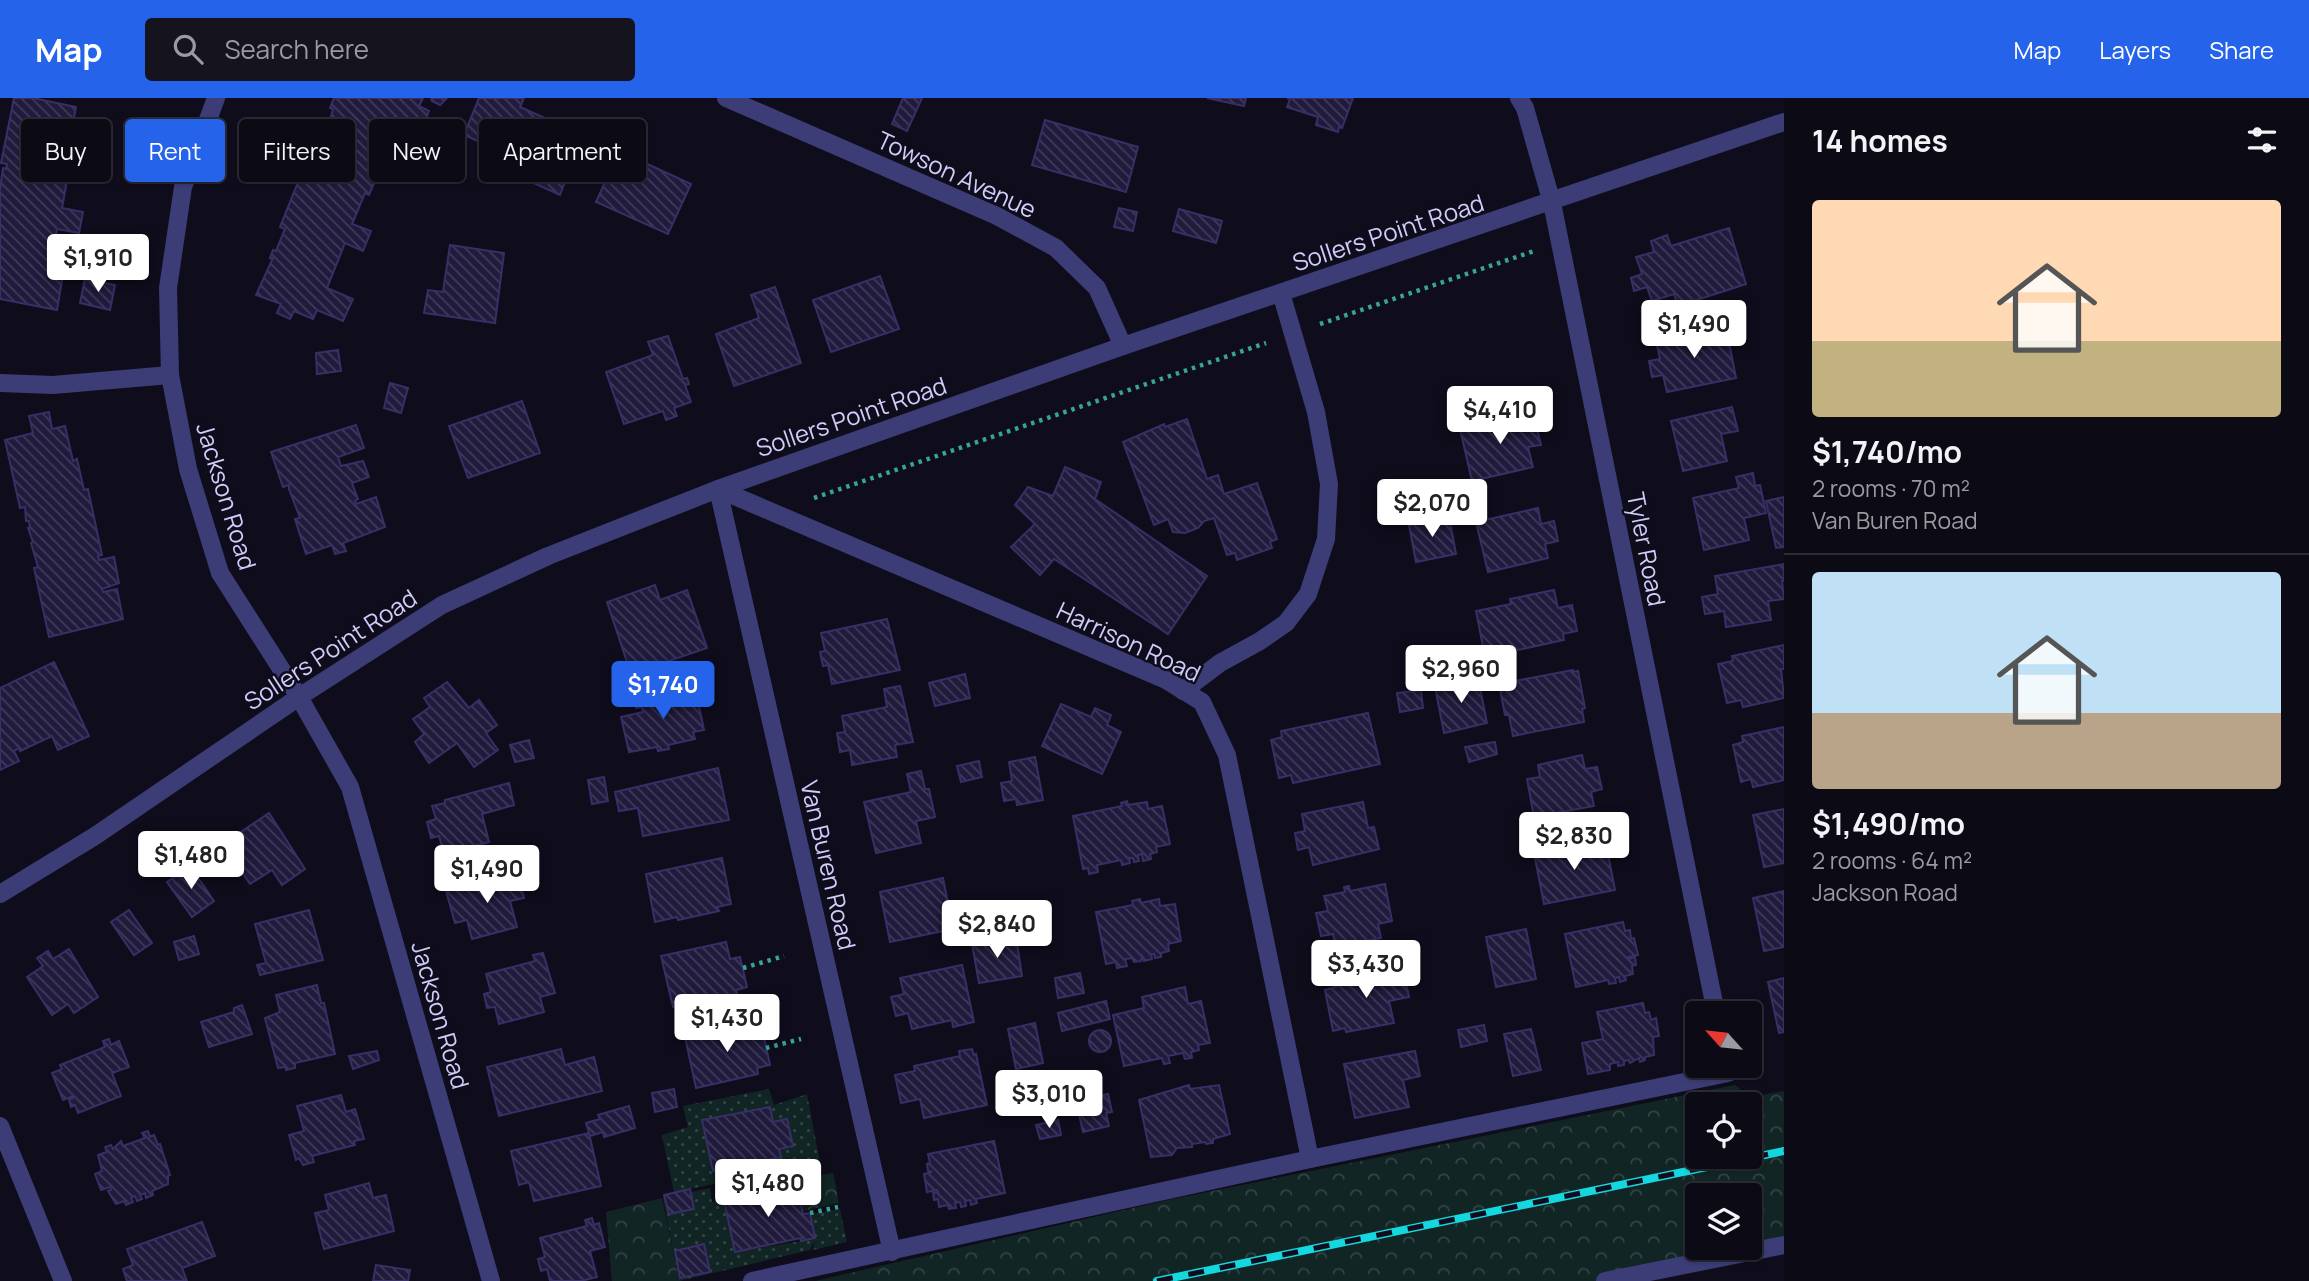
<!DOCTYPE html>
<html lang="en">
<head>
<meta charset="utf-8">
<style>
	body { margin:0; font-family:Manrope,sans-serif; background:#14131e; color:#f1f3f6; height:100vh; display:flex; flex-direction:column; font-size:26px; white-space:nowrap }
	* { box-sizing:border-box; margin:0 }
	p { font-size:23px; color:#9a9aa0 }
	.icon { flex:none; width:38px; height:38px; fill:none; stroke:currentColor; stroke-width:2; stroke-linecap:round; stroke-linejoin:round }
	.map { position:relative; flex:1; overflow:hidden }
	.details { display:flex; flex-direction:column; background:#0b0a15; width:525px }
	.details>* { flex:none }
	.top-card { position:absolute; left:21px; top:21px; width:665px; height:63px; display:flex; gap:14px }
	.needle { width:46px; rotate:297deg }
	.fabs { position:absolute; left:1685px; top:903px; display:grid; gap:14px }
	.fabs a { display:grid; place-items:center; width:77px; height:77px; border-radius:7px; background:#0b0a15; box-shadow:0 2px 5px #0004,0 0 0 2px #2b2b34; font-size:35px }
	.price { position:absolute; translate:-50% -60px; padding:0 16px; border-radius:7px; background:#fff; color:#222; font-size:23px; line-height:46px; filter:drop-shadow(0 2px 4px #0008) }
	.price::after { content:''; position:absolute; left:50%; top:42px; width:21px; height:16px; margin-left:-10px; background:inherit; clip-path:polygon(0 0,100% 0,50% 100%) }
	.price.current { background:#2563eb; color:#fff }
	ul { padding:0; list-style:none }
	li { display:grid; align-content:center; gap:14px; height:371px; padding:0 28px }
	li+li { border-top:2px solid #2b2b34 }
	li span { display:grid; place-items:center; height:217px; border-radius:7px; color:#555 }
	li>.icon { margin-inline-start:auto }
	span .icon { width:126px; height:126px; fill:#fffc; stroke-width:1 }
	li b { font-size:30px }
	h2 { display:flex; justify-content:space-between; align-items:center; height:84px; padding:0 28px; font-size:30px }
	.pill { padding:0 24px; border-radius:7px; background:#0b0a15; box-shadow:0 2px 5px #0004,0 0 0 2px #2b2b34; font-size:24px; line-height:63px }
	.pill.current { background:#2563eb; color:#fff }
	header { display:flex; align-items:center; gap:42px; box-sizing:border-box; height:98px; padding:0 35px; background:#2563eb; color:#fff }
	header strong { font-size:33px }
	nav { display:flex; gap:38px; margin-inline-start:auto; font-size:24px }
	.search { width:490px; height:63px; background:#14131e; display:flex; align-items:center; gap:18px; box-sizing:border-box; padding:0 24px; border-radius:7px; color:#9a9aa0; font-size:26px }
	main { display:flex; flex:1; min-height:0 }
	.map>svg:first-child { display:block }
	.grass { fill:url(#grass-dots) }
	.forest { fill:url(#forest-crowns); fill-rule:evenodd }
	.building { fill:url(#building-back-hatch); stroke:#372f66; stroke-width:2 }
	.lines { fill:none; stroke-linecap:round; stroke-linejoin:round }
	.path { stroke:#37a498; stroke-width:4.5; stroke-dasharray:3.5 5; stroke-linecap:butt }
	.minor { stroke:#3c3d77; stroke-width:18 }
	.rail-casing { stroke:#14d7e0; stroke-width:8 }
	.rail { stroke:#0f0d1c; stroke-width:5; stroke-dasharray:16; stroke-linecap:butt }
	.labels { text-anchor:middle; dominant-baseline:central; stroke-width:5; stroke-linejoin:round; paint-order:stroke }
	.street-label { font-size:24px; fill:#d0cdfb; stroke:#0f0d1c }
</style>
</head>
<body>
<header>
<strong>Map</strong>
<div class="search"><svg class="icon" aria-label="search" viewBox="0 0 24 24"><circle cx="10" cy="10" r="6"/><path d="M15 15l6 6"/></svg>Search here</div>
<nav><a>Map</a><a>Layers</a><a>Share</a></nav>
</header>
<main>
<div class="map">
<svg width="1784" height="1183" viewBox="0 0 1784 1183">
	<defs>
		<pattern id="grass-dots" width="8" height="8" patternUnits="userSpaceOnUse" patternTransform="scale(1.75)"><rect width="8" height="8" fill="#112624"/><path d="M2 2h.1M6 6h.1" fill="none" stroke="#334445" stroke-width="1.8" stroke-linecap="round"/></pattern>
		<pattern id="forest-crowns" width="20" height="18" patternUnits="userSpaceOnUse" patternTransform="scale(1.75)"><rect width="20" height="18" fill="#112624"/><path d="M2 6a3 3 0 1 1 6 0M12 15a3 3 0 1 1 6 0" fill="none" stroke="#334445"/></pattern>
		<pattern id="building-back-hatch" width="6" height="6" patternUnits="userSpaceOnUse" patternTransform="scale(1.75)"><rect width="6" height="6" fill="#201b3c"/><path d="M-1 5l2 2M0 0l6 6M5-1l2 2" fill="none" stroke="#3f3b59"/></pattern>
	</defs>
	<rect width="100%" height="100%" fill="#0f0d1c"/>
	<g class="grass">
		<path d="M769,991L774,1007L807,996L820,1065L674,1094L662,1037L688,1029L683,1008Z"/>
		<path d="M710,1090L712,1104L723,1103L734,1154L815,1141L811,1116L840,1111L847,1144L813,1152L815,1142L810,1152L679,1183L663,1100Z"/>
	</g>
	<g class="forest">
		<path d="M1735,987L1750,999L1784,993V1145L1610,1183H815L1168,1102ZM1698,1006H1750V1059H1698ZM1698,1097H1750V1150H1698Z"/>
		<path d="M833,1075L839,1105L804,1113L797,1081Z"/>
		<path d="M662,1100L679,1183H612L606,1114Z"/>
	</g>
	<g class="building">
		<path d="M14,0H33L76,9L69,44L93,49L88,72L67,68L65,77H68L62,110L83,114L79,135L57,131L55,142L81,147L74,178L63,176L57,212L0,201V91L3,70L6,71L7,66L1,65Z"/>
		<path d="M334,0H423L419,8L429,13L419,38L403,32L406,24L394,19L388,33L395,36L393,39L404,43L397,61L386,57L369,97L365,95L352,126L371,133L363,153L345,145L327,190L353,201L343,223L317,212L313,221L294,213L290,221L277,215L281,206L256,197L273,160H270L273,152L276,153L285,131L280,129L305,67L311,70L312,68L310,67L330,22L333,11L330,10Z"/>
		<path d="M431,0H447L440,7L432,3Z"/>
		<path d="M479,0H524L520,9L583,37L560,97L529,83L535,68L464,37Z"/>
		<path d="M903,0H922L907,33L892,26Z"/>
		<path d="M1207,0H1246L1244,8Z"/>
		<path d="M1287,0H1353L1342,30L1339,29L1338,34L1316,27L1318,19L1287,9L1290,1Z"/>
		<path d="M1045,22L1138,49L1126,94L1032,67Z"/>
		<path d="M619,53L691,86L668,136L596,104Z"/>
		<path d="M1119,110L1137,114L1133,133L1114,129Z"/>
		<path d="M1179,111L1222,123L1216,145L1173,133Z"/>
		<path d="M1729,130L1746,186L1678,208L1674,196L1652,203L1647,189L1634,193L1631,180L1642,176L1636,159L1654,154L1651,143L1667,137L1671,148Z"/>
		<path d="M450,147L504,155L495,225L424,215L428,192L443,194Z"/>
		<path d="M880,178L899,231L831,254L813,202Z"/>
		<path d="M85,181L115,187L110,212L80,205Z"/>
		<path d="M775,189L801,265L734,288L716,236L759,220L751,197Z"/>
		<path d="M1726,229L1736,280L1667,294L1663,277L1652,279L1649,263L1660,261L1656,243Z"/>
		<path d="M668,238L683,281L687,280L689,286L685,287L691,304L674,310L677,318L666,322L663,313L624,326L606,274L653,257L648,244Z"/>
		<path d="M338,252L341,273L317,276L316,255Z"/>
		<path d="M390,285L408,290L401,315L384,310Z"/>
		<path d="M522,303L540,355L468,380L449,328Z"/>
		<path d="M1732,309L1738,333L1721,336L1727,363L1683,373L1671,323Z"/>
		<path d="M49,314L52,331L65,328L73,363L77,361L84,392L88,391L102,457L98,458L99,462L114,459L119,485L102,491L103,494L117,491L123,521L49,539L34,470L38,469L31,445L33,444L28,430H30L29,423H26L25,409L20,410L5,342L33,335L29,318Z"/>
		<path d="M1533,315L1541,347L1528,349L1533,369L1472,383L1460,331Z"/>
		<path d="M1187,321L1207,381L1218,377L1224,396L1257,385L1277,441L1270,444L1272,450L1237,462L1235,455L1227,457L1214,420L1204,423L1198,430L1185,435L1173,434L1168,421L1154,427L1123,344L1164,326L1165,329Z"/>
		<path d="M356,327L364,350L338,359L341,368L363,363L369,379L352,385L358,401L355,403L356,406L376,399L385,429L343,445L346,453L335,456L332,447L306,456L295,421L300,420L289,391V387L283,389L271,354Z"/>
		<path d="M1065,369L1101,384L1095,401L1207,478L1168,536L1054,461L1040,477L1011,449L1035,426L1015,407L1028,389L1053,398Z"/>
		<path d="M1753,375L1755,388L1760,387L1766,415L1744,420L1749,442L1704,452L1693,400L1739,390L1736,379Z"/>
		<path d="M1418,397L1423,418L1392,421L1389,407L1401,404L1399,401Z"/>
		<path d="M1784,399V449L1776,450L1766,403Z"/>
		<path d="M1538,410L1541,426L1554,423L1558,443L1545,446L1548,460L1488,474L1476,424Z"/>
		<path d="M1449,419L1456,456L1416,464L1409,427Z"/>
		<path d="M1784,466V483H1782L1784,501L1768,503L1771,522L1726,529L1724,513L1705,516L1702,499L1718,496L1715,478Z"/>
		<path d="M655,487L660,502L687,492L707,550L631,576L607,504Z"/>
		<path d="M1554,492L1558,510L1572,507L1577,533L1563,536L1564,542L1485,559L1476,513L1511,506L1510,501Z"/>
		<path d="M887,521L900,572L832,586L828,567L823,568L820,554L825,553L821,535Z"/>
		<path d="M1784,547V571H1781L1784,600L1743,609L1741,602L1727,605L1718,566L1733,563L1732,558Z"/>
		<path d="M54,564L89,638L58,652L52,638L20,653L19,650L14,653L19,663L0,672V590Z"/>
		<path d="M706,570L709,583L680,589L678,575Z"/>
		<path d="M1573,572V574L1578,573L1585,610L1582,611L1584,624L1513,638L1509,617H1505L1499,586Z"/>
		<path d="M965,576L970,600L935,608L929,585Z"/>
		<path d="M1478,580L1487,625L1444,635L1435,589Z"/>
		<path d="M447,584L469,610L479,602L497,627L486,635L498,652L474,669L457,645L429,665L415,644L424,636L413,621L430,609L424,600Z"/>
		<path d="M900,588L913,644L895,647L897,659L852,667L850,652L840,654L837,635L845,634L842,618L887,609L884,591Z"/>
		<path d="M684,590L685,597L696,594L704,632L693,634L695,641L668,647L669,651L658,653L657,649L629,654L621,619L643,614L642,609L636,610V606L641,605L640,599Z"/>
		<path d="M1421,592L1423,610L1400,614L1397,595Z"/>
		<path d="M1061,606L1091,619L1095,610L1111,617L1107,627L1121,634L1102,676L1042,648Z"/>
		<path d="M1368,615L1380,666L1293,685L1291,677L1279,680L1271,642L1282,639L1281,633Z"/>
		<path d="M1784,629V682L1753,689L1751,681L1741,684L1733,647L1743,644L1742,638Z"/>
		<path d="M529,642L534,660L515,664L510,647Z"/>
		<path d="M1495,644L1497,656L1469,664L1465,649Z"/>
		<path d="M1582,657L1585,671L1597,669L1602,691L1591,694L1594,708L1534,719L1527,681L1540,679L1538,667Z"/>
		<path d="M1035,659L1043,702L1017,707L1016,701L1004,703L1001,685L1012,683L1009,664Z"/>
		<path d="M979,663L982,679L961,684L957,668Z"/>
		<path d="M718,670L729,722L643,738L638,710L619,713L615,694Z"/>
		<path d="M921,673L925,691H929L935,719L916,723L921,745L876,755L864,704L911,694L907,676Z"/>
		<path d="M604,679L608,703L592,706L588,682Z"/>
		<path d="M509,685L514,707L482,716L489,744L444,756L439,738L431,740L427,724L436,721L432,708L445,705V702Z"/>
		<path d="M1127,703L1128,707L1147,704L1148,711L1162,708L1170,746L1156,749L1157,754L1150,756L1151,761L1143,763L1142,756L1138,757L1139,763L1134,764L1133,760H1129L1130,765L1122,767L1121,762L1097,767L1098,774L1089,776L1088,770L1083,771L1073,718L1122,708L1121,705Z"/>
		<path d="M1363,704L1368,730L1374,729L1379,751L1313,767L1309,749L1298,752L1295,735L1305,733L1302,716Z"/>
		<path d="M1784,711V765L1764,769L1753,717Z"/>
		<path d="M269,715L305,771L282,787L272,772L250,786L223,746Z"/>
		<path d="M1605,741L1615,792L1544,806L1534,755Z"/>
		<path d="M722,760L731,806L717,809L719,813L678,822L677,819L655,824L646,776Z"/>
		<path d="M190,768L214,803L192,819L167,784Z"/>
		<path d="M517,775L524,800L510,803L517,829L472,841L467,822L455,825L446,793Z"/>
		<path d="M943,780L953,831L890,844L880,794Z"/>
		<path d="M1385,786L1392,823L1378,826L1381,840L1336,849L1333,836L1321,838L1316,815L1328,813L1324,798L1345,794L1344,789L1349,788L1350,793Z"/>
		<path d="M1784,793V849L1764,853L1753,800Z"/>
		<path d="M1140,801L1141,805L1159,801L1160,808L1175,806L1181,843L1168,846L1169,853L1161,855V859L1155,860L1154,856H1151L1152,861L1144,863L1142,858L1141,863L1134,864L1132,860L1125,861L1127,868L1117,870L1116,864L1106,866L1096,814L1133,807L1132,803Z"/>
		<path d="M129,812L152,845L134,857L111,824Z"/>
		<path d="M309,812L323,862L260,877L257,867L266,865L255,826Z"/>
		<path d="M1623,824L1625,833L1630,832L1631,841L1634,840L1638,857L1628,859L1629,861L1635,859L1636,867L1632,868L1633,876L1625,878L1626,882L1620,884L1619,879L1615,880L1616,885L1609,886L1608,882L1576,889L1565,836Z"/>
		<path d="M1526,831L1536,881L1496,889L1486,839Z"/>
		<path d="M194,838L199,856L179,862L174,844Z"/>
		<path d="M1016,839L1022,878L979,885L972,846Z"/>
		<path d="M726,844L730,861L740,859L747,889L736,892L737,896L673,909L661,858Z"/>
		<path d="M69,851L98,899L74,915L68,906L52,917L27,879L43,868L37,860L48,853L53,861Z"/>
		<path d="M543,855L555,895L540,899L544,914L499,926L495,909L487,910L484,896L491,894L486,876L535,863L533,857Z"/>
		<path d="M962,867L974,924L953,929L952,922L912,931L908,915L896,918L891,899L904,896L900,880Z"/>
		<path d="M1403,870L1409,899L1389,903L1394,925L1346,934L1345,930L1333,933L1325,892L1336,889L1335,884Z"/>
		<path d="M1080,875L1084,895L1058,900L1055,880Z"/>
		<path d="M1784,880V934L1779,935L1768,884Z"/>
		<path d="M317,887L321,905H324L335,956L295,965V970L286,972V969L278,970L265,920L280,914L276,897Z"/>
		<path d="M1185,889L1188,906L1201,903L1210,945L1198,947L1199,952L1191,954L1192,960L1185,961L1183,955L1168,958L1170,965L1164,966L1162,960L1124,968L1113,917L1144,910L1142,899Z"/>
		<path d="M1106,903L1110,921L1062,933L1058,915Z"/>
		<path d="M1643,905L1645,915L1649,914L1651,922L1656,920L1659,938L1653,939L1654,957L1645,959V962L1640,964L1639,960L1630,965L1629,962L1624,963V967L1618,968V964L1610,966V972L1588,976L1582,945L1603,941L1597,914Z"/>
		<path d="M242,907L252,936L209,949L201,924L234,914V910Z"/>
		<path d="M747,925L749,933L762,930L770,967L757,970L758,976L696,990L685,939Z"/>
		<path d="M1035,925L1043,965L1016,971L1008,931Z"/>
		<path d="M1484,927L1487,943L1461,949L1458,932Z"/>
		<path d="M1531,931L1541,972L1513,978L1504,936Z"/>
		<circle cx="1100" cy="943" r="11"/>
		<path d="M109,941L111,947L119,943L129,969L112,975L121,998L78,1015L75,1007L71,1009L69,1002L73,1000V998L63,1002L52,975L62,971L60,967L105,949L103,943Z"/>
		<path d="M561,951L565,967L594,959L602,993L499,1018L487,969Z"/>
		<path d="M972,951L974,957L976,956L987,1007L924,1020L920,1001L901,1005L895,977L915,973L914,968L960,958L959,953Z"/>
		<path d="M377,953L379,962L353,971L349,958Z"/>
		<path d="M1415,953L1420,978L1403,982L1409,1009L1355,1020L1344,966Z"/>
		<path d="M1189,987L1190,991L1219,987L1230,1036L1213,1041V1045L1206,1046L1205,1044L1192,1046V1049L1177,1050L1172,1057L1151,1059L1139,1002Z"/>
		<path d="M674,991L677,1009L655,1014L652,995Z"/>
		<path d="M1108,996L1112,1014L1106,1015L1109,1028L1083,1034L1076,1003Z"/>
		<path d="M341,997L346,1014L355,1011L364,1041L354,1043L355,1047L312,1058L314,1064L303,1067L299,1060L296,1062L289,1037L304,1033L297,1008Z"/>
		<path d="M629,1008L635,1030L604,1039L603,1034L590,1038L586,1025L600,1021L598,1017Z"/>
		<path d="M770,1009L773,1024L787,1021L793,1048L779,1051L781,1059L713,1073L702,1022Z"/>
		<path d="M1058,1022L1061,1037L1040,1041L1036,1027Z"/>
		<path d="M148,1033L150,1039L154,1037L158,1047L160,1046L170,1077L168,1078V1086L152,1093L153,1097L146,1100L145,1095L140,1097L142,1101L137,1103L135,1098L131,1100L133,1104L126,1107L124,1103L116,1106L108,1093L111,1092L110,1089L101,1092L95,1076L102,1073L98,1057L107,1054L105,1049L111,1047L113,1051L121,1043L123,1048L145,1040L142,1035Z"/>
		<path d="M589,1035L601,1088L534,1103L529,1084L519,1087L511,1053Z"/>
		<path d="M994,1043L1005,1095L976,1101L977,1105L971,1107L970,1102L965,1103L966,1108L961,1109L960,1104L955,1105L956,1110L949,1111L948,1107L939,1109L938,1101L934,1102L933,1095L938,1094L937,1092L927,1094L924,1076L932,1074L928,1073L927,1066L930,1065L928,1056Z"/>
		<path d="M369,1085L373,1100L386,1097L394,1133L324,1151L315,1115L329,1112L325,1097Z"/>
		<path d="M797,1088L803,1116L810,1115L815,1140L801,1143V1140L735,1154L724,1103Z"/>
		<path d="M690,1091L694,1111L669,1116L664,1097Z"/>
		<path d="M592,1120L594,1127L599,1125L605,1149L590,1153L597,1179L581,1183H550L547,1171L541,1173L538,1161L545,1159L540,1140L587,1128L585,1122Z"/>
		<path d="M202,1124L215,1158L182,1170L187,1183H127L123,1171L133,1167L127,1151Z"/>
		<path d="M704,1146L710,1174L680,1180L675,1153Z"/>
		<path d="M376,1167L410,1172L408,1183H373Z"/>
	</g>
	<g class="lines">
		<g class="path">
			<path d="M1320,226L1534,153"/>
			<path d="M814,400L1266,245"/>
			<path d="M743,870L784,858"/>
			<path d="M766,950L801,941"/>
			<path d="M810,1115L838,1109"/>
		</g>
		<g class="minor">
			<path d="M216,0L183,89L168,190L170,277L188,371L220,475L299,599L350,689L491,1183"/>
			<path d="M726,0L997,118L1056,150L1097,190L1123,248"/>
			<path d="M1519,0L1525,10L1552,105L1716,915"/>
			<path d="M0,285L53,287L170,277"/>
			<path d="M718,391L1166,582L1202,604L1227,657L1310,1061"/>
			<path d="M718,391L892,1154"/>
			<path d="M1183,593L1220,565L1260,543L1286,525L1308,496L1326,441L1329,386L1316,314L1281,195"/>
			<path d="M0,796L95,738L299,599L442,507L548,458L718,391L1123,248L1784,24"/>
			<path d="M0,1028L63,1183"/>
			<path d="M752,1183L1310,1061L1728,975L1726,968"/>
			<path d="M1605,1183L1784,1147"/>
		</g>
		<g class="rail-casing">
			<path id="rail" d="M1157,1183L1784,1053"/>
		</g>
		<use href="#rail" class="rail"/>
	</g>
	<g class="labels">
		<g class="street-label">
			<text transform="translate(957 76) rotate(25)">Towson Avenue</text>
			<text transform="translate(1388 134) rotate(-18)">Sollers Point Road</text>
			<text transform="translate(851 318) rotate(-19)">Sollers Point Road</text>
			<text transform="translate(227 398) rotate(73)">Jackson Road</text>
			<text transform="translate(1647 451) rotate(79)">Tyler Road</text>
			<text transform="translate(1129 543) rotate(25)">Harrison Road</text>
			<text transform="translate(330 551) rotate(-33)">Sollers Point Road</text>
			<text transform="translate(829 767) rotate(77)">Van Buren Road</text>
			<text transform="translate(441 917) rotate(74)">Jackson Road</text>
		</g>
	</g>
</svg>
<div class="fabs">
<a><svg class="needle" viewBox="-14 -14 28 28"><path d="M0-13l5 13h-10z" fill="#e53935"/><path d="M0 13l5-13h-10z" fill="#9a9aa0"/></svg></a>
<a><svg class="icon" aria-label="locate" viewBox="0 0 24 24"><circle cx="12" cy="12" r="6"/><path d="M12 2v4M12 18v4M2 12h4M18 12h4"/></svg></a>
<a><svg class="icon" aria-label="layers" viewBox="0 0 24 24"><path d="M12 4l9 5-9 5-9-5zM3 14l9 5 9-5"/></svg></a>
</div>
<b class="price" style="left:98px;top:196px">$1,910</b>
<b class="price" style="left:1694px;top:262px">$1,490</b>
<b class="price" style="left:1500px;top:348px">$4,410</b>
<b class="price" style="left:1432px;top:441px">$2,070</b>
<b class="price" style="left:1461px;top:607px">$2,960</b>
<b class="price current" style="left:663px;top:623px">$1,740</b>
<b class="price" style="left:1574px;top:774px">$2,830</b>
<b class="price" style="left:191px;top:793px">$1,480</b>
<b class="price" style="left:487px;top:807px">$1,490</b>
<b class="price" style="left:997px;top:862px">$2,840</b>
<b class="price" style="left:1366px;top:902px">$3,430</b>
<b class="price" style="left:727px;top:956px">$1,430</b>
<b class="price" style="left:1049px;top:1032px">$3,010</b>
<b class="price" style="left:768px;top:1121px">$1,480</b>
<div class="top-card">
<a class="pill">Buy</a>
<a class="pill current">Rent</a>
<a class="pill">Filters</a>
<a class="pill">New</a>
<a class="pill">Apartment</a>
</div>
</div>
<section class="details">
<h2>14 homes<svg class="icon" aria-label="filters" viewBox="0 0 24 24"><path d="M4 7h16M4 17h16"/><circle cx="9" cy="7" r="2"/><circle cx="15" cy="17" r="2"/></svg></h2>
<ul>
<li><span style="background:linear-gradient(#ffd9b3 65%,#c2b280 0)"><svg class="icon" aria-label="home" viewBox="0 0 24 24"><path d="M3 11l9-7 9 7M6 9v11h12V9"/></svg></span><div><b>$1,740/mo</b><p>2 rooms · 70 m²</p><p>Van Buren Road</p></div></li>
<li><span style="background:linear-gradient(#bfe0f5 65%,#b9a48a 0)"><svg class="icon" aria-label="home" viewBox="0 0 24 24"><path d="M3 11l9-7 9 7M6 9v11h12V9"/></svg></span><div><b>$1,490/mo</b><p>2 rooms · 64 m²</p><p>Jackson Road</p></div></li>
</ul>
</section>
</main>
</body>
</html>
